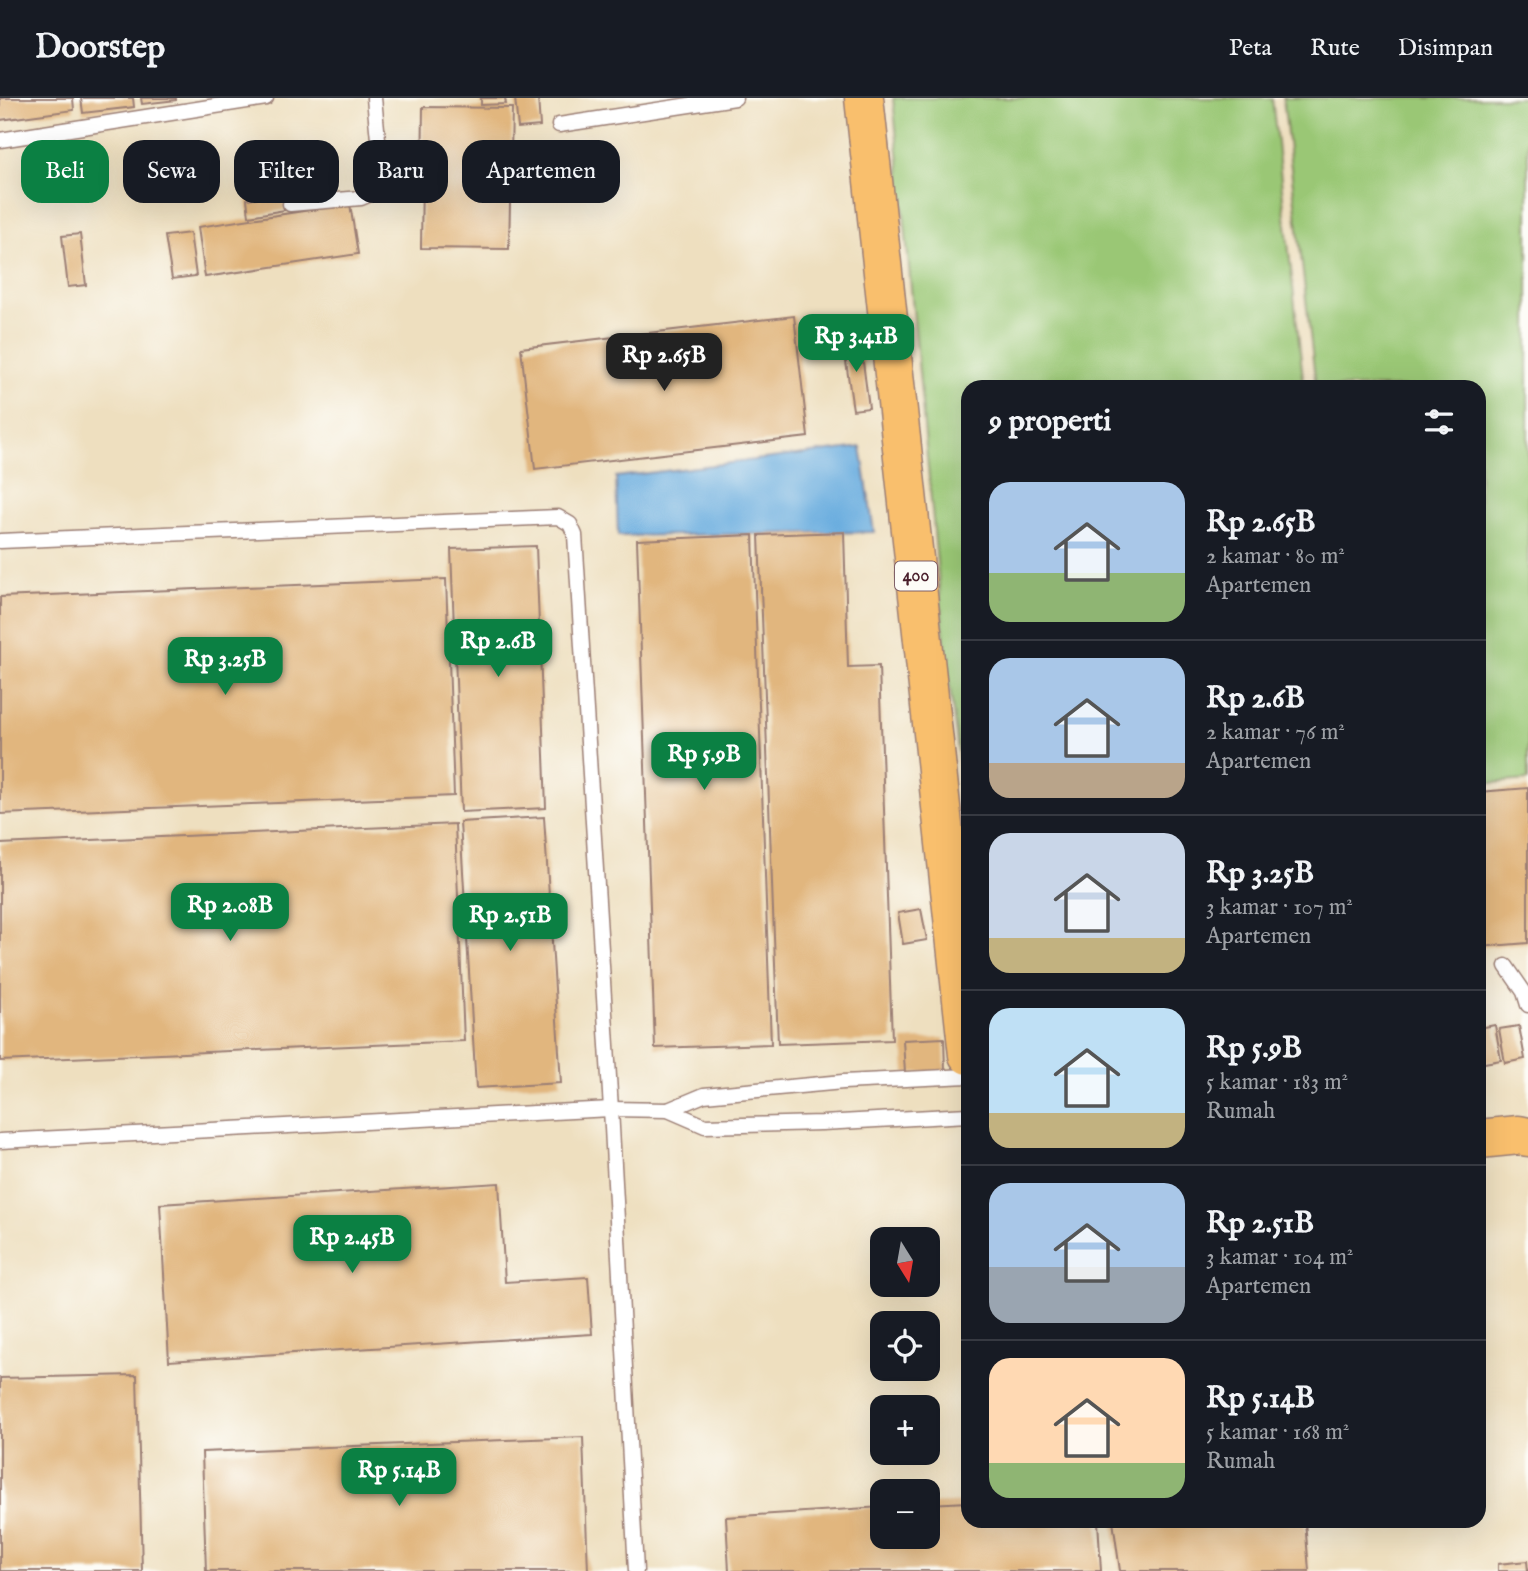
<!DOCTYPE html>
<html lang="id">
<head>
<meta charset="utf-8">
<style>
	body { margin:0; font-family:"IM FELL English",serif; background:#242831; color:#f1f3f6; height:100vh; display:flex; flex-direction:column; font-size:26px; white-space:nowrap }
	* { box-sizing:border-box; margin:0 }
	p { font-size:23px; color:#9ea1a6 }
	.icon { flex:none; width:38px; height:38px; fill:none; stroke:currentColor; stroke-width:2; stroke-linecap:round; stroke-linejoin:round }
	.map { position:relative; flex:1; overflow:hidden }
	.side { position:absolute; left:961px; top:282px; width:525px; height:1148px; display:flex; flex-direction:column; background:#171b24; border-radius:21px; box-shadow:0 7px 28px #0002 }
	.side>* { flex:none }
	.top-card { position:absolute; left:21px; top:42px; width:665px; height:63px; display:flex; gap:14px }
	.needle { width:46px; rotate:169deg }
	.fabs { position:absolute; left:870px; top:1129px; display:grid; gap:14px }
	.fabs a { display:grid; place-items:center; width:70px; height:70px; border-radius:14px; background:#171b24; box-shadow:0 7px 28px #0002; font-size:35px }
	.price { position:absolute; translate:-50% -60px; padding:0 16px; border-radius:14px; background:#0b8043; color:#fff; font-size:23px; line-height:46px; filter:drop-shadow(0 2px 4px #0008) }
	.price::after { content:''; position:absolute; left:50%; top:42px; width:21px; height:16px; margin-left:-10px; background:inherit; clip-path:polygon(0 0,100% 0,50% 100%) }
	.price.current { background:#222; color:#fff }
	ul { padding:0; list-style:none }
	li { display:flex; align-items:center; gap:21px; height:175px; padding:0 28px }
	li+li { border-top:2px solid #363941 }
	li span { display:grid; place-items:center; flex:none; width:196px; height:140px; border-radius:21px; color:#555 }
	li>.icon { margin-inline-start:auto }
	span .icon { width:84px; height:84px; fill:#fffc; stroke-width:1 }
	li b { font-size:30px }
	h2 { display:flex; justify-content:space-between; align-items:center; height:84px; padding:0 28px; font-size:30px }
	.tag { padding:0 24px; border-radius:21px; background:#171b24; box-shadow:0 7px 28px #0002; font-size:24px; line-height:63px }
	.tag.current { background:#0b8043; color:#fff }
	header { display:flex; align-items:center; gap:42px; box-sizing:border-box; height:98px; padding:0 35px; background:#171b24; border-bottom:2px solid #363941 }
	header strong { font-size:33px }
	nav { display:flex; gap:38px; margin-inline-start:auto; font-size:24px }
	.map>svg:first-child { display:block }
	.green { fill:#9ac775; stroke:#727350; stroke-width:2 }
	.water { fill:#6baddf; stroke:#5a6685; stroke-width:2 }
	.building { fill:#e1b67e }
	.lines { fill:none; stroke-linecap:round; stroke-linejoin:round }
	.lane-casing { stroke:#9c7f75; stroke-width:17 }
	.primary-casing { stroke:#9c7f75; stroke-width:41 }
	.lane { stroke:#fff; stroke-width:14 }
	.primary { stroke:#f9bf6d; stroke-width:38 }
	.labels { text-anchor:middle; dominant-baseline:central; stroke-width:5; stroke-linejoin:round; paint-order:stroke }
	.shield { fill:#fdfcf7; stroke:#806168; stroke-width:2 }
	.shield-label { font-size:18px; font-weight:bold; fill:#4a1f2b }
</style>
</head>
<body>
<header>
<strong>Doorstep</strong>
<nav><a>Peta</a><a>Rute</a><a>Disimpan</a></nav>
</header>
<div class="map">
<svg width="1528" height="1473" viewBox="0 0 1528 1473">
	<rect width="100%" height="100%" fill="#fdfcf7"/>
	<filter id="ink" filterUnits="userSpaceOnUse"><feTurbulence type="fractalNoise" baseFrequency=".0143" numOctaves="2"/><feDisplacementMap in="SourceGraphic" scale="14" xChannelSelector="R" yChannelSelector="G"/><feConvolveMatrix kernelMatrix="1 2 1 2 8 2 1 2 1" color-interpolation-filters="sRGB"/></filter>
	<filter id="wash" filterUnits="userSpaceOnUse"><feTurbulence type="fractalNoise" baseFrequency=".00686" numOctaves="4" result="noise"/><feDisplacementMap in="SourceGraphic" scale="28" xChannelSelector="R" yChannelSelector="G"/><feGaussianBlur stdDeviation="1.57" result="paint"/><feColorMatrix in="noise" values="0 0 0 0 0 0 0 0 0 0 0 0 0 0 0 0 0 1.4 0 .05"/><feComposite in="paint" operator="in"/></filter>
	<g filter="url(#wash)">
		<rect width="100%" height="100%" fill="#eedfbf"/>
		<g class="green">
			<path d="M893,0H1272L1304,289H968V730L946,560Z"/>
			<path d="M1283,0H1528V682L1479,686V289H1316Z"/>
		</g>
		<path class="water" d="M861,349L874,434L618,438L616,379Z"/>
		<g id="blocks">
			<g class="building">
				<path d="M0,0H73L74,12L0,22Z"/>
				<path d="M81,0H133L134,9L83,15Z"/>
				<path d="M141,0H176V2L142,6Z"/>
				<path d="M481,0H505L506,6L481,7Z"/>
				<path d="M515,0H538L540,28L518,30Z"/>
				<path d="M423,9L512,10L509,151L421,150Z"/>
				<path d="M282,96L285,112L249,118L247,101Z"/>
				<path d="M350,106L358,156L205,179L198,129Z"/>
				<path d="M190,135L196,178L172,181L165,138Z"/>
				<path d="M80,136L86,187L68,189L62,138Z"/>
				<path d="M794,218L808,339L535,371L521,250Z"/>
				<path d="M860,241L869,310L853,312L843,243Z"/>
				<path d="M844,434L848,569L879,568L892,942L778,946L759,437Z"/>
				<path d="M753,437L771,946L655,950L637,442Z"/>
				<path d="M536,448L546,710L461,714L451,451Z"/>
				<path d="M446,481L454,698L0,716V499Z"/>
				<path d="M1528,690V845L1479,849V694Z"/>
				<path d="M544,719L561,985L476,990L460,724Z"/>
				<path d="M455,726L464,943L0,963V746Z"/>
				<path d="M921,811L927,842L903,846L898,815Z"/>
				<path d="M1495,927L1501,962L1479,966V930Z"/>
				<path d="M1519,928L1525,961L1505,965L1499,931Z"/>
				<path d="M944,940L945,973L905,975L903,942Z"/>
				<path d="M499,1085L505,1184L588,1179L592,1236L169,1263L160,1106Z"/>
				<path d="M137,1277L142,1473H0V1280Z"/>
				<path d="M583,1339L588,1473H206L202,1354Z"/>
				<path d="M968,1404V1423H1098L1101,1473H729L726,1419L882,1409V1438H928V1406Z"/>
				<path d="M1113,1423H1305L1309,1473H1120Z"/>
				<path d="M1527,1463L1528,1473H1498V1466Z"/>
			</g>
		</g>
	</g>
	<g filter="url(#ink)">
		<use href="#blocks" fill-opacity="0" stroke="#9c7f75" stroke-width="2"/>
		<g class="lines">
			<g class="lane-casing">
				<g id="lane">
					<path d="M559,27L735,0"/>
					<path d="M0,42L266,0"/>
					<path d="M290,106L361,100L375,94L382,82L374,0"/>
					<path d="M0,443L558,419L570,426L575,437L611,1011L636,1473"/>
					<path d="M1506,868L1524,894L1528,907"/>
					<path d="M668,1012L704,997L843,984L968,978"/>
					<path d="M0,1043L611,1011L668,1012L705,1028L822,1025L968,1017"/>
				</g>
			</g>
			<g class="primary-casing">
				<g id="primary">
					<path d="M864,0L968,957"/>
					<path d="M1479,1041L1519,1037L1528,1039"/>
				</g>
			</g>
			<use href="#lane" class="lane"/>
			<use href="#primary" class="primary"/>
		</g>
	</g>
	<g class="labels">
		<rect class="shield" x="895" y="463.5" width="42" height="29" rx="5"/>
		<g class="shield-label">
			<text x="916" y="478">400</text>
		</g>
	</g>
</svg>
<div class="fabs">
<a><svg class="needle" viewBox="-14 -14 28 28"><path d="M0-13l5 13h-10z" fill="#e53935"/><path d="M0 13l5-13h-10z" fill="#9ea1a6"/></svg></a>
<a><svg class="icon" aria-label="locate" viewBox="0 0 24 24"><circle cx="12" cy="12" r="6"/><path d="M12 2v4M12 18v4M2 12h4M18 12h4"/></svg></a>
<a>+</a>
<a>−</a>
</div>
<b class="price" style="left:856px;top:276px">Rp 3.41B</b>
<b class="price current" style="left:664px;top:295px">Rp 2.65B</b>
<b class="price" style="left:498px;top:581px">Rp 2.6B</b>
<b class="price" style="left:225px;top:599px">Rp 3.25B</b>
<b class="price" style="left:704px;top:694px">Rp 5.9B</b>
<b class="price" style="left:230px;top:845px">Rp 2.08B</b>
<b class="price" style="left:510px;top:855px">Rp 2.51B</b>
<b class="price" style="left:352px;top:1177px">Rp 2.45B</b>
<b class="price" style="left:399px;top:1410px">Rp 5.14B</b>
<div class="top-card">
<a class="tag current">Beli</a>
<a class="tag">Sewa</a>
<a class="tag">Filter</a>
<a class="tag">Baru</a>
<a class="tag">Apartemen</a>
</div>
<section class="side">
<h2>9 properti<svg class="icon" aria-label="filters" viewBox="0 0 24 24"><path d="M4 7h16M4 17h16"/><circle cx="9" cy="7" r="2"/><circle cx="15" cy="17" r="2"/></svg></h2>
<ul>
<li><span style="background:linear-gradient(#a9c7e8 65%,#8fb573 0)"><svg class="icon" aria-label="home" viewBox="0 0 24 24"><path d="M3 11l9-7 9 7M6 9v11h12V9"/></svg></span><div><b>Rp 2.65B</b><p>2 kamar · 80 m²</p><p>Apartemen</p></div></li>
<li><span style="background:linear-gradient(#a9c7e8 75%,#b9a48a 0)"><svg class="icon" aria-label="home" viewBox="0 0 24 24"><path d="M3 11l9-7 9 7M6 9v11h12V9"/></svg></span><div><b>Rp 2.6B</b><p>2 kamar · 76 m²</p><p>Apartemen</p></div></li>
<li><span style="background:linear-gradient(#c9d6e8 75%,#c2b280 0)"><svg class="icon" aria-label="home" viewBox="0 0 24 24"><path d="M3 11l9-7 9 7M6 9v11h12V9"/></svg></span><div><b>Rp 3.25B</b><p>3 kamar · 107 m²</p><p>Apartemen</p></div></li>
<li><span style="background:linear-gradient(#bfe0f5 75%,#c2b280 0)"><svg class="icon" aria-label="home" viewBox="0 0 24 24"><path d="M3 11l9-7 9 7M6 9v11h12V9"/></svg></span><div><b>Rp 5.9B</b><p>5 kamar · 183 m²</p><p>Rumah</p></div></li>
<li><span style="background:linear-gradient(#a9c7e8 60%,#9aa5b1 0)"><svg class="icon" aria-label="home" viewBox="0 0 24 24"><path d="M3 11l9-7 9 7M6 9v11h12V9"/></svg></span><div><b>Rp 2.51B</b><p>3 kamar · 104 m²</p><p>Apartemen</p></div></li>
<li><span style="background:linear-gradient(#ffd9b3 75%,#8fb573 0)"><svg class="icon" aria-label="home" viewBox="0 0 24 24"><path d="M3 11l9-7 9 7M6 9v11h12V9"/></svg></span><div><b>Rp 5.14B</b><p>5 kamar · 168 m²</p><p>Rumah</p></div></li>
</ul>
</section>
</div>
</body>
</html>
